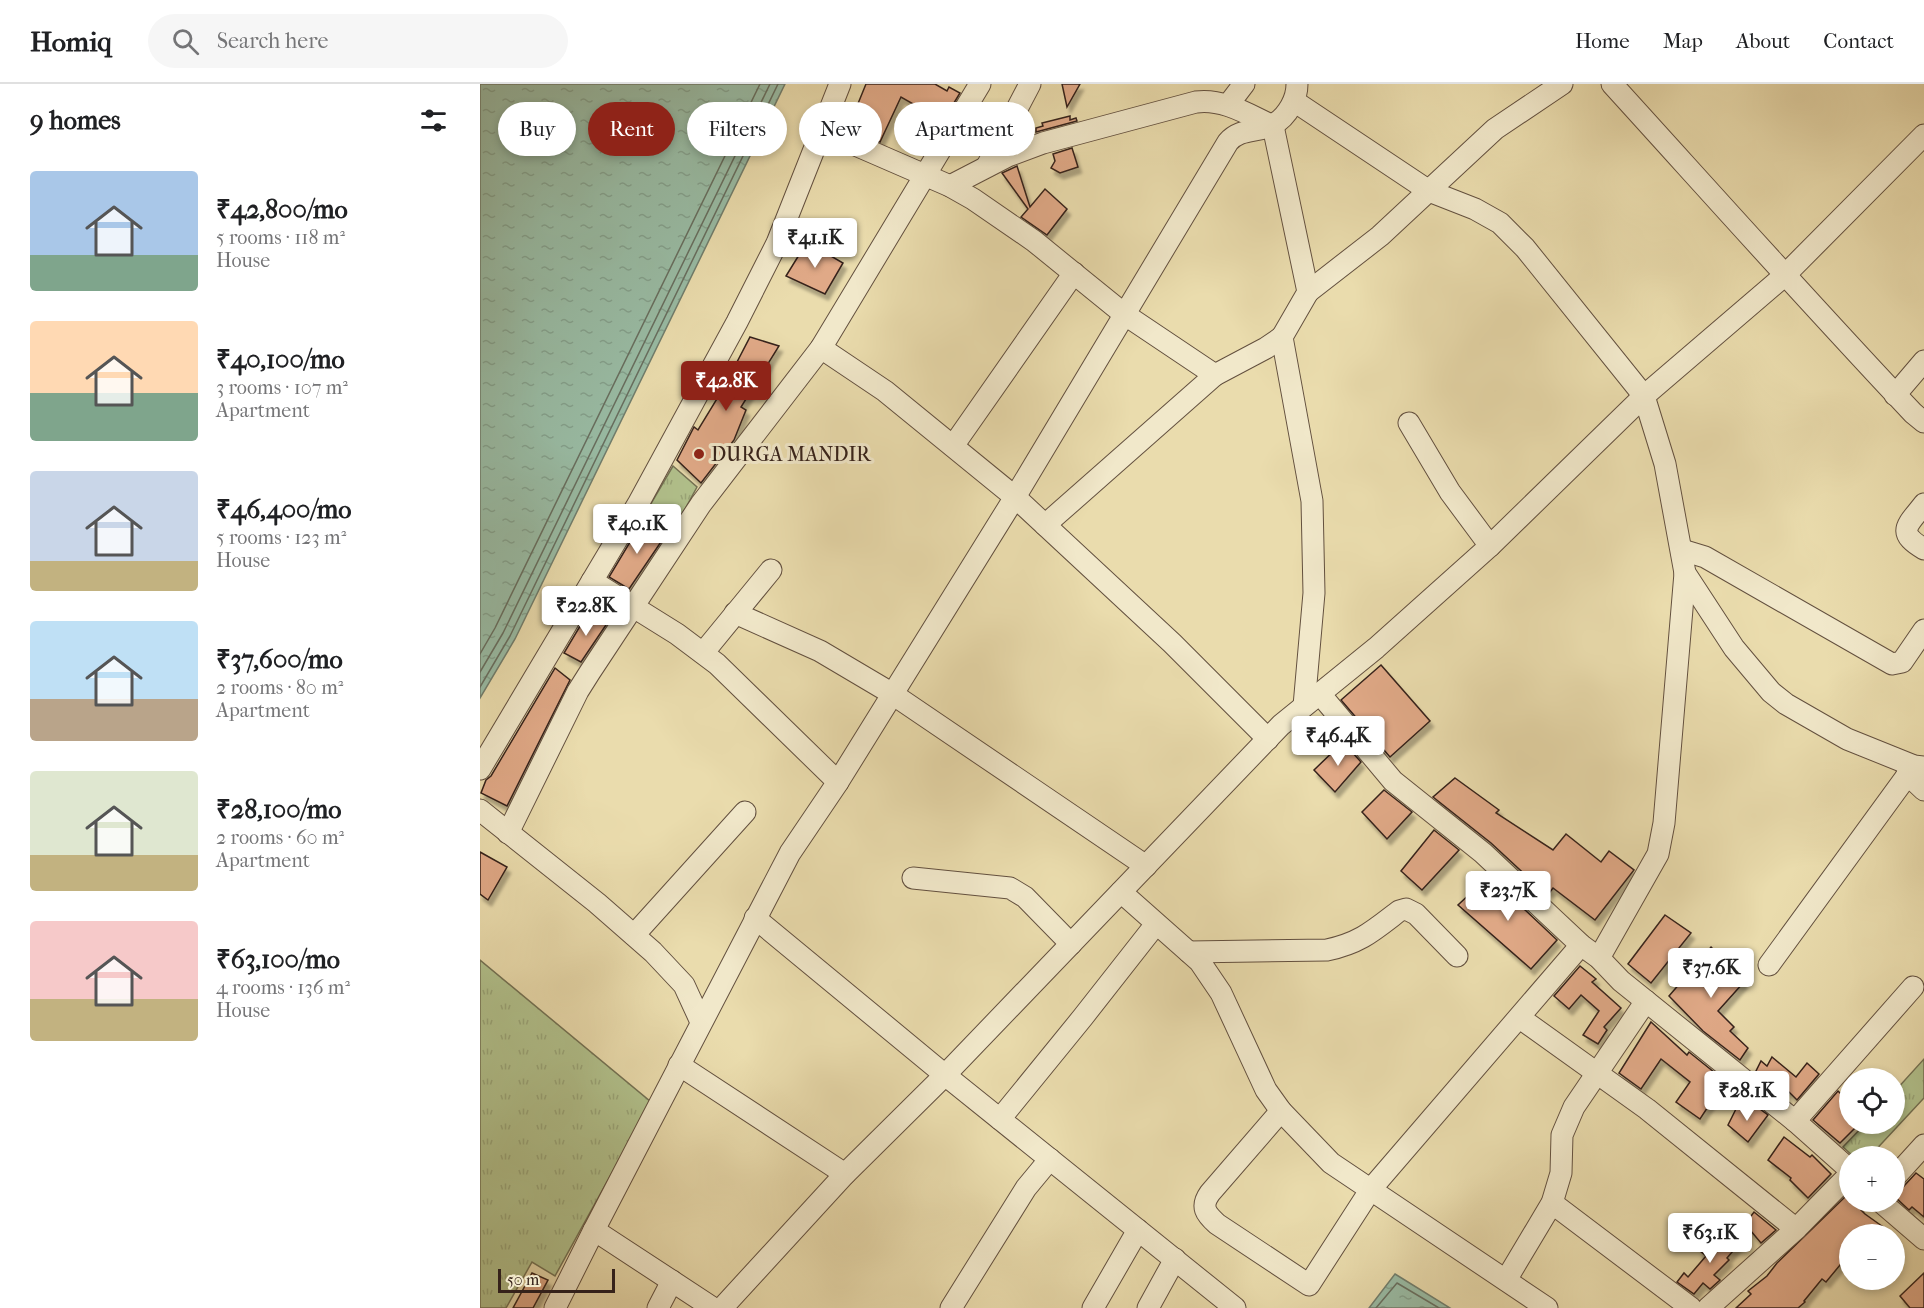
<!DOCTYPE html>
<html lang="en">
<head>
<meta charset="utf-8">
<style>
	body { margin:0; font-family:"IM FELL French Canon",serif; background:#f6f6f6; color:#202124; height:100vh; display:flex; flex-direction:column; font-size:22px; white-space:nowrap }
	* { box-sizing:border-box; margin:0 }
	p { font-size:20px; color:#757577 }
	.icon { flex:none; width:33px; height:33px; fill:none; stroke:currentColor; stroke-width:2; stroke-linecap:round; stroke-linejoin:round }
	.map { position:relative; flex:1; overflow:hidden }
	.drawer { display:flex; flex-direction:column; background:#fff; width:480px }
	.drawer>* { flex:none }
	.banner { position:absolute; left:18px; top:18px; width:570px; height:54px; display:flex; gap:12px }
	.buttons { position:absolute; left:1359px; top:984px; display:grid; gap:12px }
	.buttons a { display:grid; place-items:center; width:66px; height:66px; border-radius:50%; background:#fff; box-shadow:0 3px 9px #0003; font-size:30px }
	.scale { position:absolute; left:18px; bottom:15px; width:117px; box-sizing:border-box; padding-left:6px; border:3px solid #36221a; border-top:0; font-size:16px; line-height:21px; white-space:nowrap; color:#36221a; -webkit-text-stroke:4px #f1e8ca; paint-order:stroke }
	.price { position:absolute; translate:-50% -51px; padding:0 14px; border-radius:6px; background:#fff; color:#222; font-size:20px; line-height:39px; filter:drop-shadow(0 2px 3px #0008) }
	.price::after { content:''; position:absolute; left:50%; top:36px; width:18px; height:14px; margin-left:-9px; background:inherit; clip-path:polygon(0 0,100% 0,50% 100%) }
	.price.on { background:#8f2418; color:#fff }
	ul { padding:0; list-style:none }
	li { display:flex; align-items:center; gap:18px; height:150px; padding:0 30px }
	li span { display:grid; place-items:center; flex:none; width:168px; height:120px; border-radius:6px; color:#555 }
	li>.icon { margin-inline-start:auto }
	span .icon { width:72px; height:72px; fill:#fffc; stroke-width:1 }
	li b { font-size:26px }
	h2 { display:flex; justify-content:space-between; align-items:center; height:72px; padding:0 30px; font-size:26px }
	.pill { padding:0 21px; border-radius:27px; background:#fff; box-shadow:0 3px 9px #0003; font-size:21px; line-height:54px }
	.pill.on { background:#8f2418; color:#fff }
	header { display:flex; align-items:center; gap:36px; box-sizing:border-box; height:84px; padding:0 30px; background:#fff; border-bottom:2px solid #e0e0e0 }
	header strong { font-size:28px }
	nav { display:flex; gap:33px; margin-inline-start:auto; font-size:21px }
	.search { width:420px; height:54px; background:#f6f6f6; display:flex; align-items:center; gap:15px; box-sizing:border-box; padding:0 21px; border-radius:33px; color:#757577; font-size:22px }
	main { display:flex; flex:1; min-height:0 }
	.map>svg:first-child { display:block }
	.grass { fill:url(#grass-tufts); stroke:#747254; stroke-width:1.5 }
	.water { fill:url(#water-ripples); stroke:#717e6d; stroke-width:1.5 }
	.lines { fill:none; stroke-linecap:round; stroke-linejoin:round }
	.shore { stroke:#686f60; stroke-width:1.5 }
	.building { fill:#e0a987; stroke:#36221a; stroke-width:1.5; filter:url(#shadow) }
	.minor-casing { stroke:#63503f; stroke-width:23 }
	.minor { stroke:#f1e8ca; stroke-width:21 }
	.poi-dot { fill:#8f2418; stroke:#f1e8ca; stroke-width:2 }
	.labels { text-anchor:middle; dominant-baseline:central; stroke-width:6; stroke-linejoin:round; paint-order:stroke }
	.poi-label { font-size:20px; fill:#36221a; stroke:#f1e8ca; text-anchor:start }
</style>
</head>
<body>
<header>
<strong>Homiq</strong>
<div class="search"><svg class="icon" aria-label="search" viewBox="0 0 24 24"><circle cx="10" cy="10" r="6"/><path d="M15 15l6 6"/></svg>Search here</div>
<nav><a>Home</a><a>Map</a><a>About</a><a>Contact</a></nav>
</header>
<main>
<section class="drawer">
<h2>9 homes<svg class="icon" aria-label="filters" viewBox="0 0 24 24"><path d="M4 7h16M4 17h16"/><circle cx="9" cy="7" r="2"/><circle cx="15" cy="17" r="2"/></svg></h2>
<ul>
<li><span style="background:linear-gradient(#a9c7e8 70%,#7fa58c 0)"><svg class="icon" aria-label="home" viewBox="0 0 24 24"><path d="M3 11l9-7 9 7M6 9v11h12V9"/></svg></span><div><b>₹42,800/mo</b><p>5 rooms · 118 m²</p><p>House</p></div></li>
<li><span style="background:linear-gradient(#ffd9b3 60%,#7fa58c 0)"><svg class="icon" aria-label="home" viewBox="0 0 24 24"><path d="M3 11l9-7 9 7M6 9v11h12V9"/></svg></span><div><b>₹40,100/mo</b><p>3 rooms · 107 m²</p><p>Apartment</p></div></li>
<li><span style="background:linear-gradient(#c9d6e8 75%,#c2b280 0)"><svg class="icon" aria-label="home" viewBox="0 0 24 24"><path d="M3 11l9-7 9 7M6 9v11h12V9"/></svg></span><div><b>₹46,400/mo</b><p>5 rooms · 123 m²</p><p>House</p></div></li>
<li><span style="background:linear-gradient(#bfe0f5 65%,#b9a48a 0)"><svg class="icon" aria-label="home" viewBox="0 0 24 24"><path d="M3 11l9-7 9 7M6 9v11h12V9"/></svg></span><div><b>₹37,600/mo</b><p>2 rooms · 80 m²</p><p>Apartment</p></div></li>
<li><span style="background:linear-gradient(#dfe7d0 70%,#c2b280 0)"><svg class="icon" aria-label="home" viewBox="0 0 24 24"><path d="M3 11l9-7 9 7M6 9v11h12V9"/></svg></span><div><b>₹28,100/mo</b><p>2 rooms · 60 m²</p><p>Apartment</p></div></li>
<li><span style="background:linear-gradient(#f6c9c9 65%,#c2b280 0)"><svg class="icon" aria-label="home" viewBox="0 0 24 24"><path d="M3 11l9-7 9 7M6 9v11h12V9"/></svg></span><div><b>₹63,100/mo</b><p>4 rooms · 136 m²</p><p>House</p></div></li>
</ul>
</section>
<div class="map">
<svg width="1444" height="1224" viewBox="0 0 1444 1224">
	<defs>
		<pattern id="grass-tufts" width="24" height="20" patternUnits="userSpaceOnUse" patternTransform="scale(1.5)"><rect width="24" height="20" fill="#b2c28d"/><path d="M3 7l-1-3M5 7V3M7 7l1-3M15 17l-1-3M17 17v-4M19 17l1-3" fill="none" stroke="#9aa679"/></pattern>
		<pattern id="water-ripples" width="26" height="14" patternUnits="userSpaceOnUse" patternTransform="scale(1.5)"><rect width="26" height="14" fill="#99bca5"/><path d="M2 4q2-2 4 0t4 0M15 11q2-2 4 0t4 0" fill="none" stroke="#84a18d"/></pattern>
		<filter id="shadow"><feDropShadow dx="3.5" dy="6" stdDeviation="1.5" flood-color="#0004"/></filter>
	</defs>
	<rect width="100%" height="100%" fill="#eadcad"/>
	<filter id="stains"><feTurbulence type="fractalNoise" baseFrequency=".00333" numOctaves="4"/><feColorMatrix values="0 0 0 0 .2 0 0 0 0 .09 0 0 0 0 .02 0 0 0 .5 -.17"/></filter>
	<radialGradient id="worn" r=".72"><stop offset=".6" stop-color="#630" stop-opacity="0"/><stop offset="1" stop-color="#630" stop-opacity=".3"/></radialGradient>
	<g class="grass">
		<path d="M193,382L217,403L191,451L162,435Z"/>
		<path d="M0,876L171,1018L75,1192L52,1178L26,1224H0Z"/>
		<path d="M1444,975V1014L1390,1072H1373L1363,1063L1385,1040H1414L1415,1007Z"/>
	</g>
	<g class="water">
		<path d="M0,0H305L35,555L0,614Z"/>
		<path d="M915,1190L970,1224H889Z"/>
	</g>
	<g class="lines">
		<g class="shore">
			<path d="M0,570L15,544L280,0"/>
			<path d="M0,588L23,549L290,0"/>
			<path d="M0,603L30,552L298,0"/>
			<path d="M896,1224L917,1199L959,1224"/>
		</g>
	</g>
	<g class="building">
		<path d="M386,0H455L467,7L469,3L480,9L463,37L421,13L400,58L368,44Z"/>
		<path d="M582,0H600L587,23Z"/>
		<path d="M590,32V36L596,34L597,37L556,48V44L563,42L562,39Z"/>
		<path d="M592,64L598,83L580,89L571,84L575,77L573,70Z"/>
		<path d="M537,82L550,123L565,105L587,125L567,151L541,133L548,125L522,89Z"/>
		<path d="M327,158L363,179L345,210L306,192Z"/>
		<path d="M270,253L299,262L261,323L266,326L254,356L221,399L197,376L214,343L218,346L243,305Z"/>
		<path d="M162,438L185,452L149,505L129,493Z"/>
		<path d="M109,527L128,538L101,578L84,569Z"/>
		<path d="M901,581L950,637L910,673L861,616Z"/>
		<path d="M75,584L90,596L27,722L1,709L6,696L11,692Z"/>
		<path d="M863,658L881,678L855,708L834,686Z"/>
		<path d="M975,694L1019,726L1016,729L1073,766L1086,750L1121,778L1129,767L1154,786L1115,836L1073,804L1070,808L1057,797L1054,799L1011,759L953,713Z"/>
		<path d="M904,706L932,728L907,755L882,728Z"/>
		<path d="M954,746L979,766L942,806L921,787Z"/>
		<path d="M0,768L27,783L8,816L0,810Z"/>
		<path d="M1009,792L1077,856L1051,885L978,821Z"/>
		<path d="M1185,831L1211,849L1171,899L1148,880Z"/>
		<path d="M1231,863L1264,898L1238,927L1254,943L1250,947L1268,964L1260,976L1223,947L1189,912Z"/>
		<path d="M1100,882L1116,895L1112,898L1141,924L1124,943L1127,946L1118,960L1103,951L1119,927L1101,911L1089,925L1074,912Z"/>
		<path d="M1171,938L1207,971L1209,968L1245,997L1220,1035L1196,1018L1210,998L1181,975L1161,1005L1139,989Z"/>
		<path d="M1292,973L1316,993L1327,979L1339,990L1317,1016L1301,1000L1296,1006L1275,989L1281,977L1287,982Z"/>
		<path d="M1358,1007L1370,1019V1040H1379L1360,1059L1333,1036Z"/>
		<path d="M1273,1020L1288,1031L1268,1058L1248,1041L1257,1023L1267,1029Z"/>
		<path d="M1304,1053L1330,1073L1332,1071L1351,1090L1328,1114L1310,1096L1311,1094L1288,1076Z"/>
		<path d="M1436,1089L1444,1095V1133L1432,1123L1429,1126L1414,1112V1106L1423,1103Z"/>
		<path d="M1367,1111L1370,1118H1373L1385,1130L1413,1150H1370V1169L1346,1198L1342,1195L1324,1217L1325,1218L1318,1224H1256L1271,1210L1268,1207L1287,1192L1297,1179Z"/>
		<path d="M1274,1128L1296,1146L1281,1159L1265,1140Z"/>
		<path d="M1253,1147L1263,1155L1247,1174L1249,1176L1234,1191L1240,1196L1230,1205L1223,1199L1214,1210L1197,1198L1204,1189L1208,1193L1226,1172L1220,1167L1229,1158L1237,1165Z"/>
		<path d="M52,1189L68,1196L53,1224H33Z"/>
		<path d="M1444,1189V1224H1430L1420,1212Z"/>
	</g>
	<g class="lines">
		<g class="minor-casing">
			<g id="minor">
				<path d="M1132,0C1232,110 1331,221 1433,329L1444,338"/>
				<path d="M814,17L949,107L995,125L1020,139L1045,164L1164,312L1185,380L1205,489L1254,564L1291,608L1306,620L1367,655L1434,682L1444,683"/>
				<path d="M748,21L764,0"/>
				<path d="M341,46L470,102L493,115L554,157L644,230L735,291L786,264L802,253"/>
				<path d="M507,82L550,0"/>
				<path d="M470,102L528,72L563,59L716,18C743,14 769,31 793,42L828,208L802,253L832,417L834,509L824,622"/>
				<path d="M828,208L900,152L1015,45L1082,0"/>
				<path d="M341,264L405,307L535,413L748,58C765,38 792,56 811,22C815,15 817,8 817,0"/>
				<path d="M1415,311L1444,277"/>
				<path d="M929,339L970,408L1010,462"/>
				<path d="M473,362L594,189"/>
				<path d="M1444,420C1428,441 1415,448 1444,465"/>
				<path d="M565,441L735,291"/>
				<path d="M1202,466L1225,473L1412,580L1422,578L1444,546"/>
				<path d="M112,497L197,550L237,580L358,698"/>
				<path d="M255,529L340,567L411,609L666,782"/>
				<path d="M223,569L291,486"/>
				<path d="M840,610L913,697L1003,769L1101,861L1119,874L1141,897L1315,1037L1370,1086"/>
				<path d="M0,685L158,420L257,238L297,159L360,0"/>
				<path d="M1427,690L1444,706"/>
				<path d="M0,726L117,819L173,868L204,901L221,938"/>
				<path d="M28,749L98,607L110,588L221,420L341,264L500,0"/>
				<path d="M433,794L530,804L545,813L591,860"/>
				<path d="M641,808L720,878L741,909L786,1006L801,1027L851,1079L1067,1224"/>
				<path d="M275,834L465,991L755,1224"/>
				<path d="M154,851L265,728"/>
				<path d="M709,868L847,866C880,859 893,847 919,827L926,825L936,830L977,872"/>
				<path d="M1119,874L1178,770L1184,739L1205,489"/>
				<path d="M1289,881L1434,682"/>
				<path d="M1040,934L1167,1025L1316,1145"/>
				<path d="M199,981L365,1090"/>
				<path d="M801,1027L730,1109C720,1123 726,1130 737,1140L829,1201L891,1105L1101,861"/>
				<path d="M520,1035L603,933L676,840"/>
				<path d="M1315,1037L1433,903"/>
				<path d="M1414,1094L1444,1061"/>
				<path d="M1401,1118L1444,1155"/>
				<path d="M1072,1119L1211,1224"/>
				<path d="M114,1146L310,769L358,698L535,413L692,559L788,655"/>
				<path d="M1026,1196L1072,1119L1081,1089L1082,1051L1094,1023L1166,917"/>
				<path d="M75,1224L114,1146L233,1224"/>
				<path d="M178,1224L192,1197"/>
				<path d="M242,1224L365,1090L465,991L801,641L896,564L1010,462L1164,312L1304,192L1444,51"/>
				<path d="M471,1224L546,1104L570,1075"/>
				<path d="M613,1224L658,1146"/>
				<path d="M668,1224L695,1175"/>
				<path d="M1228,1224L1316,1145L1370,1090"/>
			</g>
		</g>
		<use href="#minor" class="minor"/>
	</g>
	<circle class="poi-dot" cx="219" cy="370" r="6"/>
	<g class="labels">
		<g class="poi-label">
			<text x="231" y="370">DURGA MANDIR</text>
		</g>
	</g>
	<rect width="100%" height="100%" filter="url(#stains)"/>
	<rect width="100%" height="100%" fill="url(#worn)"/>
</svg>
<div class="buttons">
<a><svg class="icon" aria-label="locate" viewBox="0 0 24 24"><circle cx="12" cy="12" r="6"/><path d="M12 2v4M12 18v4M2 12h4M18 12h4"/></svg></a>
<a>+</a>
<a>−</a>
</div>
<div class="scale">50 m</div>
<b class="price" style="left:335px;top:185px">₹41.1K</b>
<b class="price on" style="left:246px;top:328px">₹42.8K</b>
<b class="price" style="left:157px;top:471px">₹40.1K</b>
<b class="price" style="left:106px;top:553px">₹22.8K</b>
<b class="price" style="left:858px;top:683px">₹46.4K</b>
<b class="price" style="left:1028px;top:838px">₹23.7K</b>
<b class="price" style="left:1231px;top:915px">₹37.6K</b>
<b class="price" style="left:1267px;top:1038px">₹28.1K</b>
<b class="price" style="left:1230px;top:1180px">₹63.1K</b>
<div class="banner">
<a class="pill">Buy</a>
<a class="pill on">Rent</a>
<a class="pill">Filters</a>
<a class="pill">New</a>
<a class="pill">Apartment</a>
</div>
</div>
</main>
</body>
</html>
